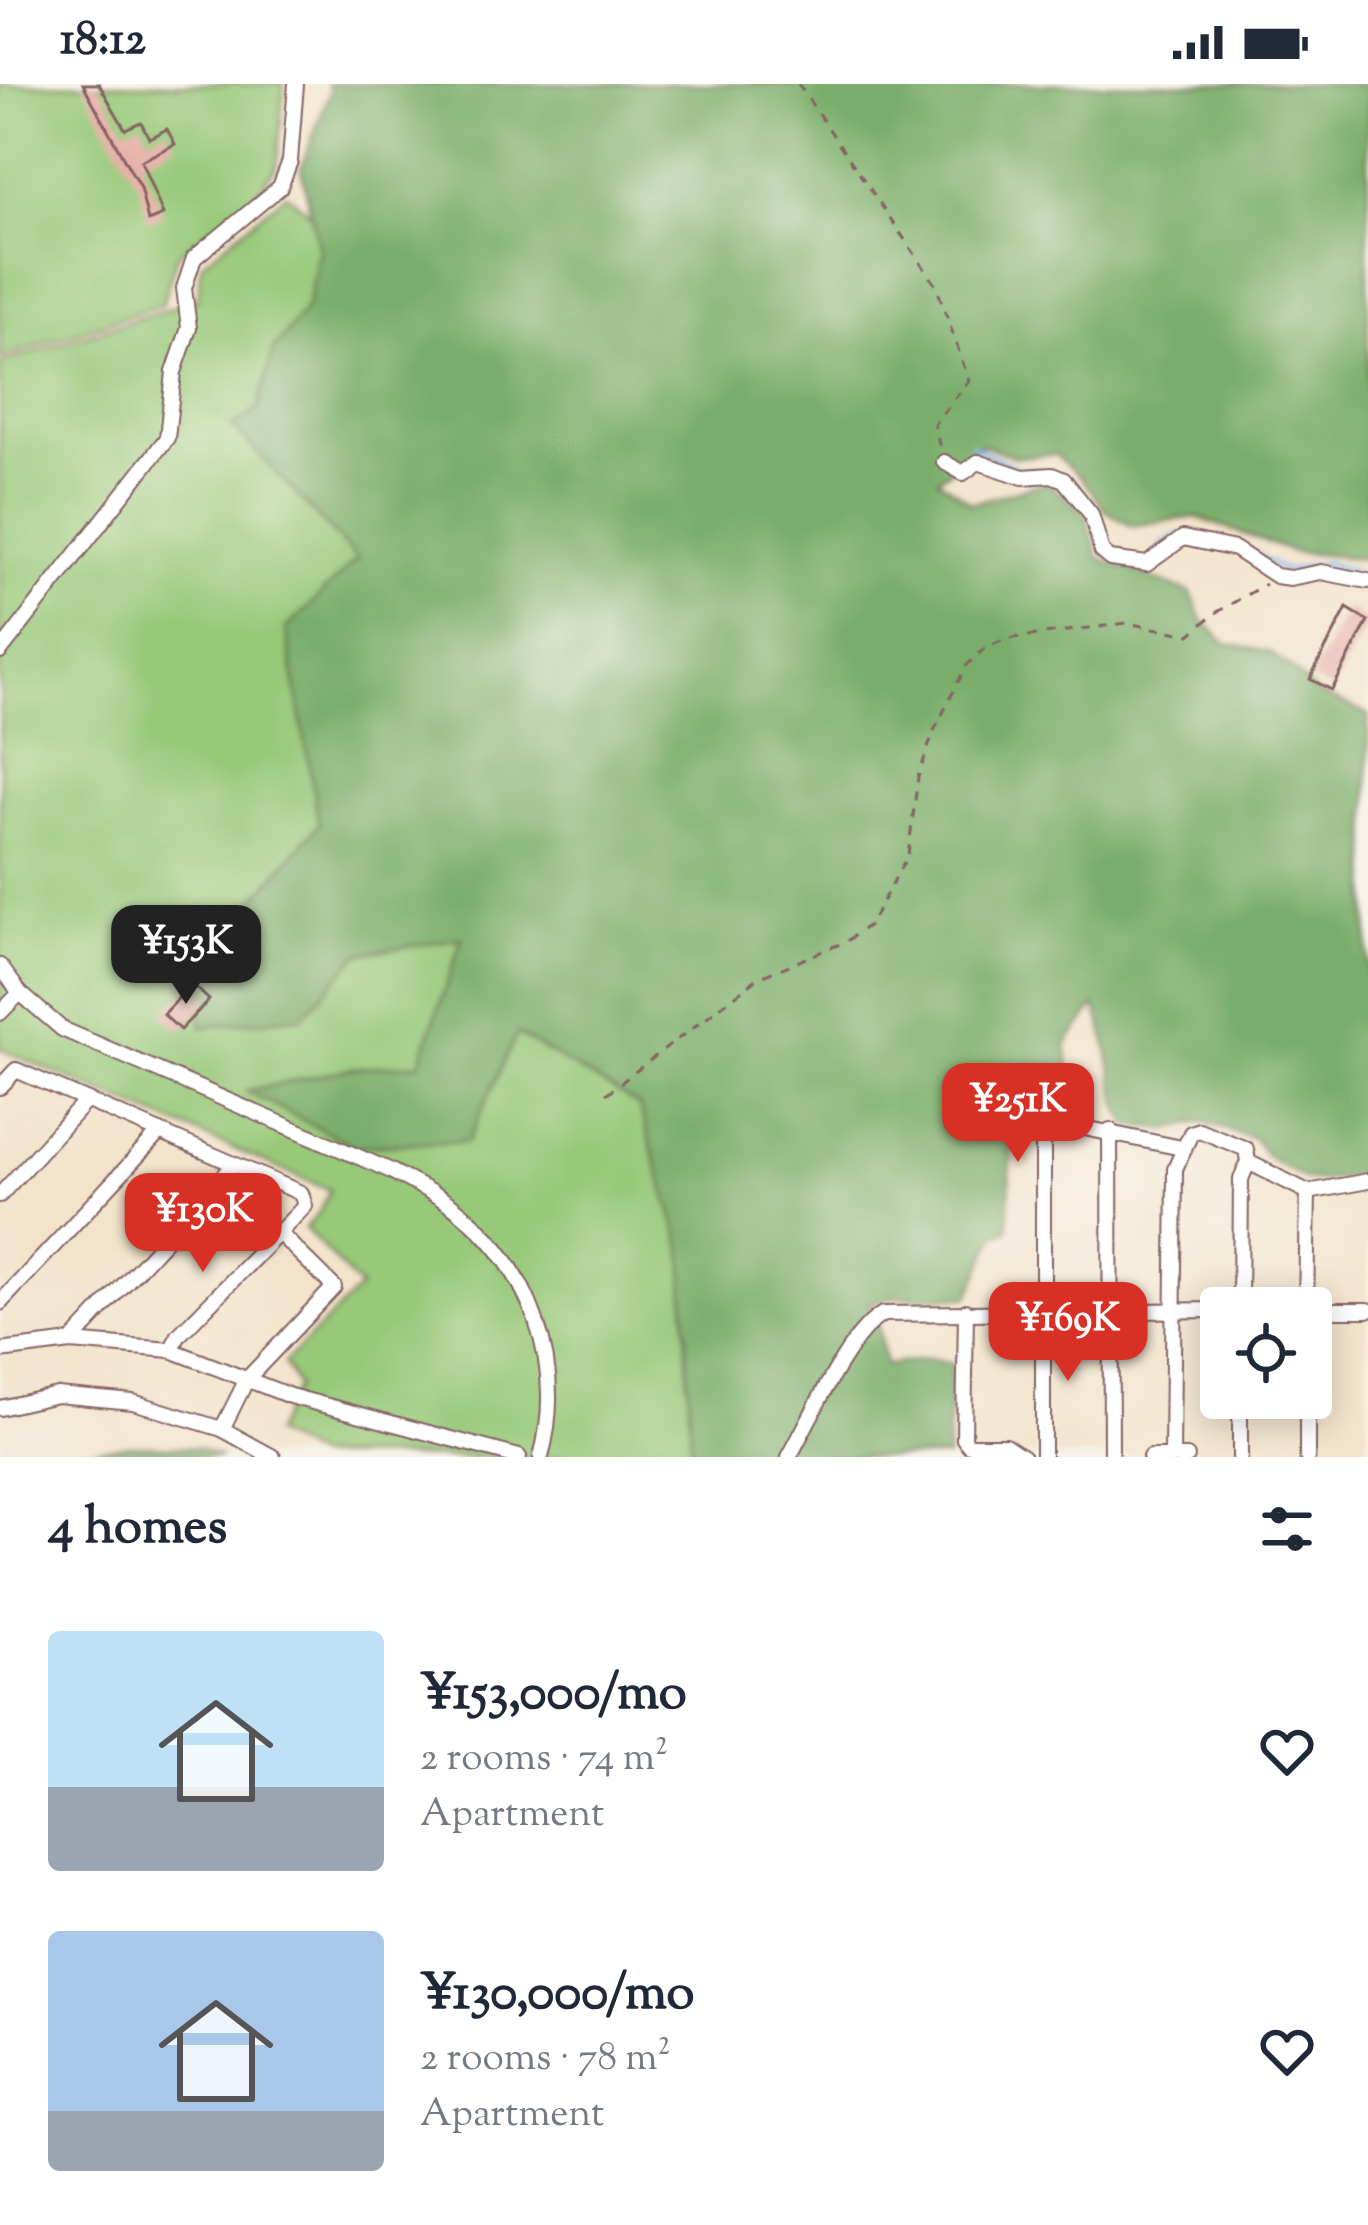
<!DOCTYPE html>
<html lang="en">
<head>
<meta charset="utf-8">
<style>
	body { margin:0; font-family:"Sorts Mill Goudy",serif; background:#f2f2f3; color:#1f2937; height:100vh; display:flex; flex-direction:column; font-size:45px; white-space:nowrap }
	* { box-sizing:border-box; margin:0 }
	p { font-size:39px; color:#747a83 }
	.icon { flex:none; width:66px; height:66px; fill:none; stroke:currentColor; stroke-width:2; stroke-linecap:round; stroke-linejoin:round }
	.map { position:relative; height:1373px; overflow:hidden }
	.sheet { display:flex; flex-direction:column; background:#fff; flex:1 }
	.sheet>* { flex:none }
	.controls { position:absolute; left:1200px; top:1203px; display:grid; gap:24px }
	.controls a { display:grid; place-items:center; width:132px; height:132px; border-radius:12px; background:#fff; box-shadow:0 6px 30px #0003; font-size:60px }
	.price { position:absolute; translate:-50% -102px; padding:0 27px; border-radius:24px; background:#d93025; color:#fff; font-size:39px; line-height:78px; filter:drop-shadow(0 3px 6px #0008) }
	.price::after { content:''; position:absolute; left:50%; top:72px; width:36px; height:27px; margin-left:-18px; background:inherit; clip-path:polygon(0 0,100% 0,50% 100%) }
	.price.active { background:#222; color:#fff }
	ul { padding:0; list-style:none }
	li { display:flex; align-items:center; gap:36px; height:300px; padding:0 48px }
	li span { display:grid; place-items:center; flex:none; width:336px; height:240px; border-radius:12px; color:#555 }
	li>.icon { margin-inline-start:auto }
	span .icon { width:144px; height:144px; fill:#fffc; stroke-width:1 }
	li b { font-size:51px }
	h2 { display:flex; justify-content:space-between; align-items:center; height:144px; padding:0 48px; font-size:51px }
	.status { display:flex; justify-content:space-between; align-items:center; height:84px; padding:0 60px; background:#fff; direction:ltr }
	.status svg { height:33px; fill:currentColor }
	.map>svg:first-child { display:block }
	.green { fill:#97c979; stroke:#707452; stroke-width:3 }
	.forest { fill:#79ad69; stroke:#62664a; stroke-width:3 }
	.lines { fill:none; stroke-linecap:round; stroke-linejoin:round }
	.stream { stroke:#79b4eb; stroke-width:4.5 }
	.building { fill:#e6aba4 }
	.minor-casing { stroke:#856463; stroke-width:18 }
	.path { stroke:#856463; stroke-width:3; stroke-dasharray:9 9; stroke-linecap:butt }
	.minor { stroke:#fff; stroke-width:14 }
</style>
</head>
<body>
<div class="status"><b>18:12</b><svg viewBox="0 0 49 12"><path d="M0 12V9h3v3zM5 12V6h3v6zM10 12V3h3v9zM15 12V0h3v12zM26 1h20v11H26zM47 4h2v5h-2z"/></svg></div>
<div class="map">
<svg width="1368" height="1373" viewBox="0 0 1368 1373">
	<rect width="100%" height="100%" fill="#f7f3e8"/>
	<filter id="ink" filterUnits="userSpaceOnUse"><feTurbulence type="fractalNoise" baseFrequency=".00833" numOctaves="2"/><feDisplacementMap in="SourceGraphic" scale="24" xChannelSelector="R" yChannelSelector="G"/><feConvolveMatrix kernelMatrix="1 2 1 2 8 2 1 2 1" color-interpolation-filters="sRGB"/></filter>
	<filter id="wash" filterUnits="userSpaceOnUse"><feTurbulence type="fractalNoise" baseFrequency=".004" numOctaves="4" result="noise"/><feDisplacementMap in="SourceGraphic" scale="48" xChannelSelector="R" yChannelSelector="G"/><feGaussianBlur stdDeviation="2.7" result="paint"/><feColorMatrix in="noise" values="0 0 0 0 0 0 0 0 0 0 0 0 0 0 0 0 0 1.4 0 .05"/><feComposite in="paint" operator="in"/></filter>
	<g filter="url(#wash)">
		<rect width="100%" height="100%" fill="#f3e3cb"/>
		<g class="green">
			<path d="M0,0H284L277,82L257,108L177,171L162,220L0,274Z"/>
			<path d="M286,110L331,145C320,210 306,286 251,330L331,407L668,1007L726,1373H315L273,1350L297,1302L284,1279L360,1204L305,1144L320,1127L330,1106L0,965V279L198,215L202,179Z"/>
		</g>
		<g class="forest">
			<path d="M327,0H1368V475L1293,468L1196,433L1132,442L1105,426L1082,394L1054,370L1016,373L981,360L938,395L972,419L1046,398L1085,428L1099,474L1191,509L1201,534L1227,560L1268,568L1291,584L1315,609L1368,630V1089L1323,1097L1304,1095L1266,1072L1254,1055L1202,1037L1170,1045L1128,1041C1109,1006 1113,962 1095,922L1066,961C1075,1013 1067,1037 1012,1047L1008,1146L995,1152L969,1213H894L868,1220L878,1242L885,1281L929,1275L952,1280L947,1373H691L683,1164L639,1022L517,950L468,1057L354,1062L246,1007L353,984L420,979L462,854L359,870L303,932L202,943L196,885L319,740L286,545L357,475L232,342L258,326L273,266L307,222L319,165L301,84L330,7Z"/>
			<path d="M131,1361L198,1364L220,1373H36Z"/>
		</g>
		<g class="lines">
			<g class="stream">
				<path d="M971,361L1020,386L1038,385"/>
				<path d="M1102,444L1109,465L1116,470"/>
				<path d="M1159,463L1179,450"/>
				<path d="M1248,466L1284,487L1326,479L1355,488"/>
			</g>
		</g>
		<g id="blocks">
			<g class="building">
				<path d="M83,0H99L125,45L141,38L149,54L167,45L175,60L141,77L163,131L148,137L140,104Z"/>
				<path d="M1347,524L1368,537L1332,606L1310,595Z"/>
				<path d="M192,900L209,916L180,946L163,930Z"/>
			</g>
		</g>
	</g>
	<g filter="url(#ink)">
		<use href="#blocks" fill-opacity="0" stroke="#856463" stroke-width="3"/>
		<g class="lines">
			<g class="minor-casing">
				<g id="minor">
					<path d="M944,378L963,389L978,378L1023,393L1052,391L1064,396L1091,430L1102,468L1110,475L1147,480L1183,454L1235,465L1276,492L1290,494L1321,488L1368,497"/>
					<path d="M0,568L167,354L174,288L189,244L184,204L194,174L280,103L290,77L296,0"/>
					<path d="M0,882L20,909L62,945L389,1086C411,1098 434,1108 454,1123C530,1181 566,1280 541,1373"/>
					<path d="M0,929L20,909"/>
					<path d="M0,1003L16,986L301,1109L305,1122L179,1251L171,1266"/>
					<path d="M1110,1046L1111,1373"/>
					<path d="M0,1111L86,1017"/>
					<path d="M0,1219L160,1048"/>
					<path d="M1240,1224L1241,1095L1248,1078"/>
					<path d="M1306,1224L1308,1108"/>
					<path d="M1311,1226H1368"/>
					<path d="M966,1227L964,1355L969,1361H1005L1023,1373"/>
					<path d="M71,1258L234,1081"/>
					<path d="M0,1267L71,1258L171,1266L290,1312L519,1373"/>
					<path d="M1307,1314V1373"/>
					<path d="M0,1324L57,1311L133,1318L222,1345L273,1373"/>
					<path d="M222,1345L247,1295L334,1203L279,1149"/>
					<path d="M1172,1371L1175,1085L1191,1049L1199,1046L1246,1065L1248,1078L1308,1108L1368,1097"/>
					<path d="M789,1373C810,1336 848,1249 883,1230L1221,1226"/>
					<path d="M1043,1373V1048L1055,1038L1182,1064"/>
					<path d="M1150,1373H1187"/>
					<path d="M1240,1373V1314"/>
				</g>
			</g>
			<g class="path">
				<path d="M798,0L936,201L969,297L934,340L941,368"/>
				<path d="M606,1010L758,894L847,857L870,840L908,771L918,693L934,647L966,582L985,564L1006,555L1127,539L1190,551L1214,530L1265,500"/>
			</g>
			<use href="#minor" class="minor"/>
		</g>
	</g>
</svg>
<div class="controls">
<a><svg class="icon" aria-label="locate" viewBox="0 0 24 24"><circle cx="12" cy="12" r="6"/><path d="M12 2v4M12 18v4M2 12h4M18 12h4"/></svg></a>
</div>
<b class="price active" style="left:186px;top:923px">¥153K</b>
<b class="price" style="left:1018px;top:1081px">¥251K</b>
<b class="price" style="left:203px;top:1191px">¥130K</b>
<b class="price" style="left:1068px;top:1300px">¥169K</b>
</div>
<section class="sheet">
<h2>4 homes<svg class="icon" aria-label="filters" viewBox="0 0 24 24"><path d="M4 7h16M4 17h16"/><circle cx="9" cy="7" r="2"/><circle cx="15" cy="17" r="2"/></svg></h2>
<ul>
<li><span style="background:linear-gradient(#bfe0f5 65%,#9aa5b1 0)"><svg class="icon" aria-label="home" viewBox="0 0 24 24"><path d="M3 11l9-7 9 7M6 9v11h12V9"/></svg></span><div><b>¥153,000/mo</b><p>2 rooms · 74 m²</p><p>Apartment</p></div><svg class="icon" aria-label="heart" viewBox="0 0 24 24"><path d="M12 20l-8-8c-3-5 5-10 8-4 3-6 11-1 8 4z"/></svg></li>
<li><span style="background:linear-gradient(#a9c7e8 75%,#9aa5b1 0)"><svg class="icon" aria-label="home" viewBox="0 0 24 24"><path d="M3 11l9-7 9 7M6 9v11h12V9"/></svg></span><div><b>¥130,000/mo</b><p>2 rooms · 78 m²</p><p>Apartment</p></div><svg class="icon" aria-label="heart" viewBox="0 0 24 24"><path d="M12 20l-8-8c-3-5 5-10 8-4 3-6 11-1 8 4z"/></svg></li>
</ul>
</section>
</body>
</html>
